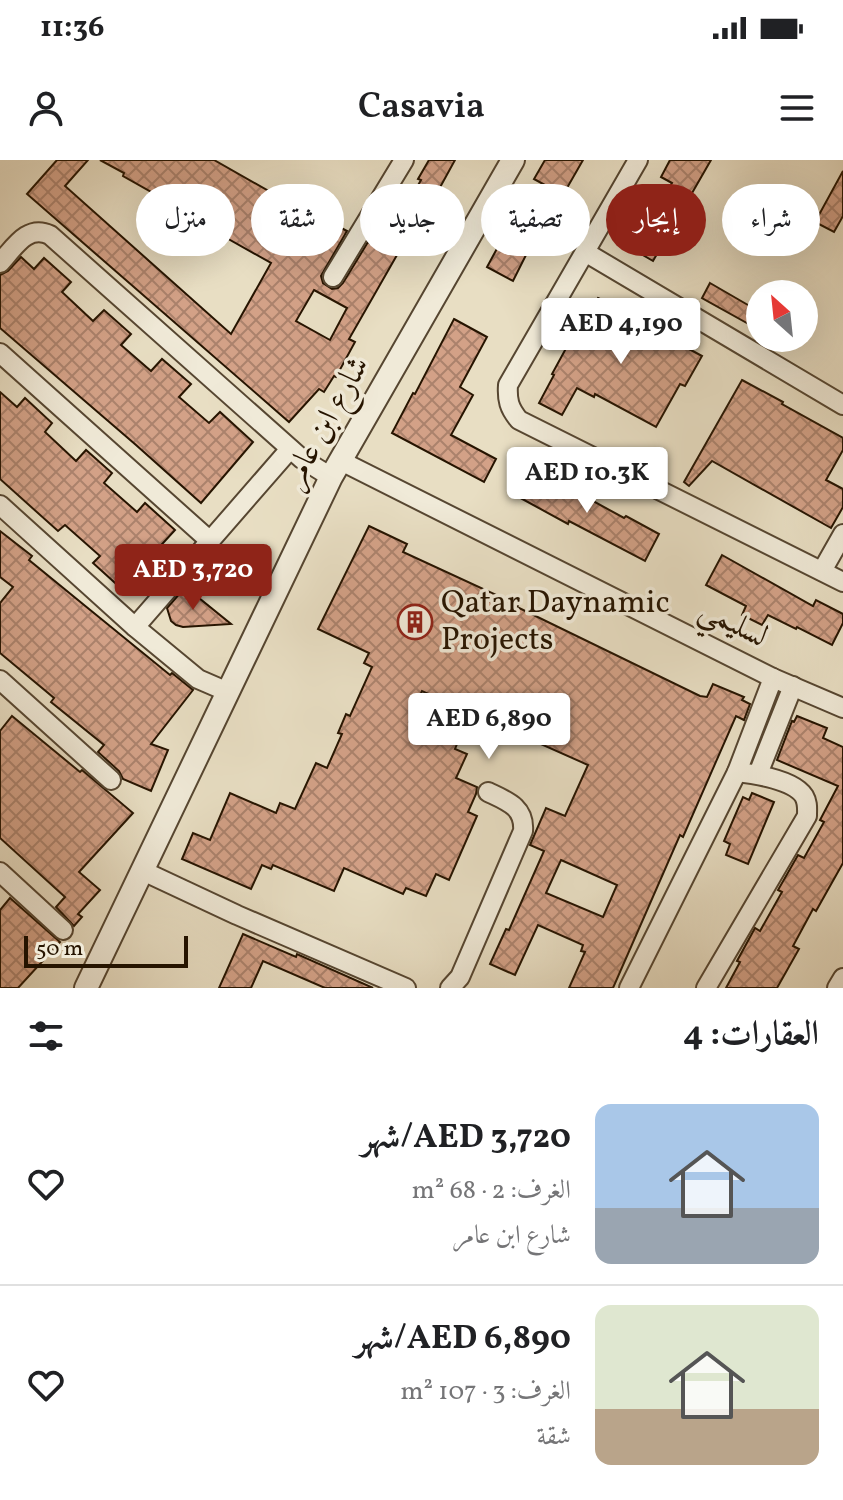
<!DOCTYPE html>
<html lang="ar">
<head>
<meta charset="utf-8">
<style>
	body { margin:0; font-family:Vollkorn,Amiri,serif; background:#f2f2f2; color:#202124; direction:rtl; height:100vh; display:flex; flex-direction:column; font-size:30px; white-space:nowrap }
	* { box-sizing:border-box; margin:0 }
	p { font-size:26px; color:#757577 }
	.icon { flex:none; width:44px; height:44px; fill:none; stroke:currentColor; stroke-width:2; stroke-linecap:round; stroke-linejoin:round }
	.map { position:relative; height:828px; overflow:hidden; direction:ltr }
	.sheet { display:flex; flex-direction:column; background:#fff; flex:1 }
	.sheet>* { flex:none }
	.guide { position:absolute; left:24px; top:24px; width:796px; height:72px; direction:rtl; display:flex; gap:16px }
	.needle { width:52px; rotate:333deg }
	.fabs { position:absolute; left:746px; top:120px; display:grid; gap:16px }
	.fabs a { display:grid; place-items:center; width:72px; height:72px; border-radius:50%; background:#fff; box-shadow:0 8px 32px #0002; font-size:40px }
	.scale { position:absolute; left:24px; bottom:20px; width:164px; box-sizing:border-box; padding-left:8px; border:4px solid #261400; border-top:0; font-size:22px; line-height:28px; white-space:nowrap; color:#261400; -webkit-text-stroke:6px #f0ead8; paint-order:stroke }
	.price { position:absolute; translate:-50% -68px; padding:0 18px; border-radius:8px; background:#fff; color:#222; font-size:26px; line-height:52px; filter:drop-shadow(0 2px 4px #0008) }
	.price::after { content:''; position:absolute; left:50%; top:48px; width:24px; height:18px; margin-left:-12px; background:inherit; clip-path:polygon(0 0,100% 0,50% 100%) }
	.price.on { background:#8f2418; color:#fff }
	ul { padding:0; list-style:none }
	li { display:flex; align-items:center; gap:24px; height:200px; padding:0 24px }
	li+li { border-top:2px solid #e0e0e0 }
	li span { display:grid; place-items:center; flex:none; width:224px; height:160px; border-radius:16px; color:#555 }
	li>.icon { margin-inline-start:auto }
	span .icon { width:96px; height:96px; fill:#fffc; stroke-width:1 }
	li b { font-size:34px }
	h2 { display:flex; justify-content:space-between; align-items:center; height:96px; padding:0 24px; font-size:34px }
	.chip { padding:0 28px; border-radius:36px; background:#fff; box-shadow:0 8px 32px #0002; font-size:28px; line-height:72px }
	.chip.on { background:#8f2418; color:#fff }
	.status { display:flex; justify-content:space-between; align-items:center; height:56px; padding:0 40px; background:#fff; direction:ltr }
	.status svg { height:22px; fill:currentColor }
	header { display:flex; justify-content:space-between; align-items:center; height:104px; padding:0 24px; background:#fff; font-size:36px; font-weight:600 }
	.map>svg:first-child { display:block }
	.building { fill:url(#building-cross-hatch); stroke:#261400; stroke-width:2; fill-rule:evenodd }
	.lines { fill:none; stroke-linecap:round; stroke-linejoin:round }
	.minor-casing { stroke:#564631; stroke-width:22 }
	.tertiary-casing { stroke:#564631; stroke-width:26 }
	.minor { stroke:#f0ead8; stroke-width:18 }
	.tertiary { stroke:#f0ead8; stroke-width:22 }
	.labels { text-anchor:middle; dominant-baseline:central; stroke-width:7; stroke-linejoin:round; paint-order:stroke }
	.street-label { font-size:32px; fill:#261400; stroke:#f0ead8 }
	.poi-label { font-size:32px; fill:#261400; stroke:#f0ead8; text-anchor:start }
</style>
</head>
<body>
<div class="status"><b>11:36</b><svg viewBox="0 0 49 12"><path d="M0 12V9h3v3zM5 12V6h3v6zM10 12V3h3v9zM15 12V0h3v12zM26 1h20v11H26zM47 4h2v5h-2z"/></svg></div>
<header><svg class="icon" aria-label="menu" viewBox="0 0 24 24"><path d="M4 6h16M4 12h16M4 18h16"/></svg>Casavia<svg class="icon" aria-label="person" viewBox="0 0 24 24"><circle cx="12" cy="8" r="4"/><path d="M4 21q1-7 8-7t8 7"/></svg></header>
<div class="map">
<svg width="843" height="828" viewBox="0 0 843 828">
	<defs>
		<pattern id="building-cross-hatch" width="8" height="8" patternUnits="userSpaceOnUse" patternTransform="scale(2)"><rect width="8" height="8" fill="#d3a187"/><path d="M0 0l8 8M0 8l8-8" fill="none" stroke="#ab826c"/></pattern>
	</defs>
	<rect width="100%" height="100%" fill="#e8dec3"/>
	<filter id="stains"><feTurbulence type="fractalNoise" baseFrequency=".0025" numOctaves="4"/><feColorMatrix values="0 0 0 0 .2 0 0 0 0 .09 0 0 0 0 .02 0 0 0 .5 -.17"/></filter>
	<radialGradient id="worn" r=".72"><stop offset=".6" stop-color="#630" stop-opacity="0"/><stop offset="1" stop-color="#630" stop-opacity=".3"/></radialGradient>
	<g class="building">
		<path d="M57,0H88L65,26L231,174L271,103L200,63L198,66L164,47L167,41L123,16L124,13L100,0H214L332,67L334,64L347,71L321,116L323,123L332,129L338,128L343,123L368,82L371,84L388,53L413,67L349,179L355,182L336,217L334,216L324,232L319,229L289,262L27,34ZM314,130L347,148L330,180L296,161Z"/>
		<path d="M429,0H455L420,64L402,54L421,20L418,19Z"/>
		<path d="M545,0H583L563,35L534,19Z"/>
		<path d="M670,0H711L653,101L624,84L632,69L642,75L672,23L661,17Z"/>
		<path d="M843,11V56L834,72L815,62Z"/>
		<path d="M506,72L531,85L513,121L487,107Z"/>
		<path d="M21,97L34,109L44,98L71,122L62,132L93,161L104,150L131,174L121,185L151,211L162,199L191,224L179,237L209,263L220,252L253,282L201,343L136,285L0,168V115L8,111Z"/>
		<path d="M710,123L760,152V157L754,167L702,138Z"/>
		<path d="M598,138L640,160L639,162L702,196L685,226L680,224L656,267L595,234L594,237L577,228L562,255L539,243L554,215L552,214L570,181L574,183Z"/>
		<path d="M454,159L487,177L460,227L473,235L451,275L496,299L484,322L392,273L413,233L415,234Z"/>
		<path d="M742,220L783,242L782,244L843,278V290L826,320L843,329V347L831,368L712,301L689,326L684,322Z"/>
		<path d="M0,232L17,247L25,238L52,263L45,272L76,301L86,290L112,313L104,323L137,352L145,343L175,370L141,407L143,410L124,431L93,403L100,396L65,365L58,371L0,319Z"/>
		<path d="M529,309L552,321L553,319L624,358L626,356L659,374L645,401L569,361L568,364L515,335Z"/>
		<path d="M369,366L407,384L403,392L518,445L517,447L700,536L707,537L713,524L744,537L742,540L750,544L744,560L736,556L683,677L680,675L613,828H569L585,792L581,791L583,785L538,765L515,815L490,804L506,769L509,770L544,691L530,685L546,648L565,656L588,605L422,531L409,562L457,584L455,589L467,594L456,618L477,627L476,634L468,652L477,656L449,720L436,714L426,736L406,728L403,734L344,708L334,731L273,705L271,709L262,705L251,729L182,699L193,673L210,680L230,633L276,653L280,643L295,649L316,603L327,608L342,574L338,573L346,554L350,556L372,507L364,503L369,493L318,469ZM561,700L617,725L603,757L546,733Z"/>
		<path d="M0,371L32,396L29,400L89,449L170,515L172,513L193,530L151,584L168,590L151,631L123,619L119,611L98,592L104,585L51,542L54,538L0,493V443L13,427L0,417Z"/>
		<path d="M722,395L813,446L816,440L843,454V463L832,485L797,467L796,469L768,455L762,465L742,455L746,446L706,425Z"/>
		<path d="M181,432L194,434L231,464L183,467L176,465L171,461L167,448Z"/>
		<path d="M12,556L80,612L82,610L133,653L79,712L100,730L78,754L82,757L74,766L56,747L65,737L0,678V571Z"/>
		<path d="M797,556L827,568L823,578L843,587V703L816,751L813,749L793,786L799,789L777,828H726L740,802L737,801L755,768L760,771L782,732L778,730L798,695L804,698L824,662L820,660L838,626L777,600L792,561L794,562Z"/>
		<path d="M752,633L774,642L748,704L726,695L730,684L724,681L743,637L749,640Z"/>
		<path d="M10,738L60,782L18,828H0V750Z"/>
		<path d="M243,774L296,797L297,794L373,828H325L263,801L251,828H219Z"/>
	</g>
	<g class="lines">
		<g class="minor-casing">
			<g id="minor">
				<path d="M638,0L508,225C507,240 509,248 519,260L843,422"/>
				<path d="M585,92L843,245"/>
				<path d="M0,103C14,88 27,64 50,75L302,299L331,317"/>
				<path d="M333,117L404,0"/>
				<path d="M0,193L209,380"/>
				<path d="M341,301L773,518L843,548"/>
				<path d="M0,345L135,467L198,519L228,532"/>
				<path d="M822,411L843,374"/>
				<path d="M135,467L290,289"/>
				<path d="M0,520L111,620"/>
				<path d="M758,614L793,526"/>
				<path d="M143,711L237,755L406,828"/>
				<path d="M0,712L63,770"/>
				<path d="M450,828L460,817L523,671C525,647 507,641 488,632"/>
				<path d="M629,828L737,612L773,518"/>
				<path d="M706,828L807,656C807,648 808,643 804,636C794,620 755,614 737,612"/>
				<path d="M837,828L843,818"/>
			</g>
		</g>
		<g class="tertiary-casing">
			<path id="tertiary" d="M86,828L331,317L513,0"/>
		</g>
		<use href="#minor" class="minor"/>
		<use href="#tertiary" class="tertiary"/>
	</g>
	<defs>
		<g id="building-ring" transform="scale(1.8)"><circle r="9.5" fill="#f0ead8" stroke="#8f2418" stroke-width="1.5"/><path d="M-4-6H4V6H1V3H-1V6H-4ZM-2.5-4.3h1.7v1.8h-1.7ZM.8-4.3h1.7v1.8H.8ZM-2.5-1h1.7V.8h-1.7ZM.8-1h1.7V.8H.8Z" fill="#8f2418"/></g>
	</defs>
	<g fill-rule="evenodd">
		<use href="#building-ring" x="415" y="462"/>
	</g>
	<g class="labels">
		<g class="street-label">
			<text transform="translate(327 263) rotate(-61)">شارع ابن عامر</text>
			<text transform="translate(733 464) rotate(27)">لسليمي</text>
		</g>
		<g class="poi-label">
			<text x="441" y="444">Qatar Daynamic<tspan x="441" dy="37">Projects</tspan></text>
		</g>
	</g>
	<rect width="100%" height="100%" filter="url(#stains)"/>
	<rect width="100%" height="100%" fill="url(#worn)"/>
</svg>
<div class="fabs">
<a><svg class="needle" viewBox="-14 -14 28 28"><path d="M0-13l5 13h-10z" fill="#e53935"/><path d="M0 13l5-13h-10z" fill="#757577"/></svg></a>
</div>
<div class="scale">50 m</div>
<b class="price" style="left:621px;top:206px">AED 4,190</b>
<b class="price" style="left:587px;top:355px">AED 10.3K</b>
<b class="price on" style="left:193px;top:452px">AED 3,720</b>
<b class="price" style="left:489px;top:601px">AED 6,890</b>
<div class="guide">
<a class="chip">شراء</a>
<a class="chip on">إيجار</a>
<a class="chip">تصفية</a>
<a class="chip">جديد</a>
<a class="chip">شقة</a>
<a class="chip">منزل</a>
</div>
</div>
<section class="sheet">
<h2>العقارات: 4<svg class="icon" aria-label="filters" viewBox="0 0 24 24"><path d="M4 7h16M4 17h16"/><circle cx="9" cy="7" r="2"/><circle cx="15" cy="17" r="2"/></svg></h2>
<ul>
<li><span style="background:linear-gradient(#a9c7e8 65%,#9aa5b1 0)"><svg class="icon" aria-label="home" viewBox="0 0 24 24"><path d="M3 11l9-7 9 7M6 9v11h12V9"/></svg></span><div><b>AED 3,720/شهر</b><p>الغرف: 2 · 68 m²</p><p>شارع ابن عامر</p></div><svg class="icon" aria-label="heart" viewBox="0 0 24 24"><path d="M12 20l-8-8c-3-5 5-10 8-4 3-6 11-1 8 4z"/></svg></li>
<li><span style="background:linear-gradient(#dfe7d0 65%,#b9a48a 0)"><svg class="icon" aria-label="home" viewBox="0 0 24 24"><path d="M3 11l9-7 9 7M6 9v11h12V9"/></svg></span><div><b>AED 6,890/شهر</b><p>الغرف: 3 · 107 m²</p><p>شقة</p></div><svg class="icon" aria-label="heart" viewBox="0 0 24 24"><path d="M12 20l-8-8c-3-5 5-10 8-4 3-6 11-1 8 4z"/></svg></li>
</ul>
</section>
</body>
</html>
